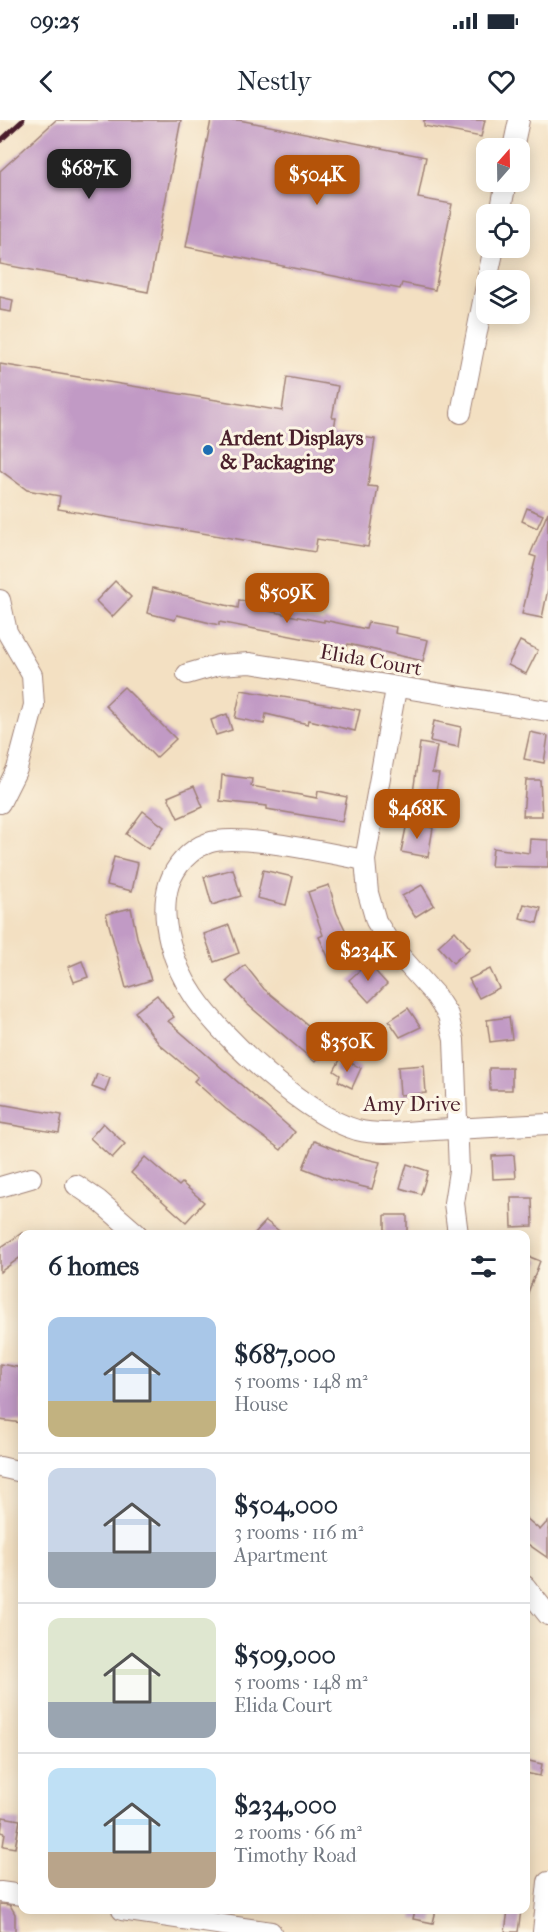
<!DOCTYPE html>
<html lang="en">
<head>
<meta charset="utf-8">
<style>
	body { margin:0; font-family:"IM FELL French Canon",serif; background:#f2f2f3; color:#1f2937; height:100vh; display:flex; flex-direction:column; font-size:22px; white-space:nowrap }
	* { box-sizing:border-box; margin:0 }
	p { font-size:20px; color:#747a83 }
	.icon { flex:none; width:33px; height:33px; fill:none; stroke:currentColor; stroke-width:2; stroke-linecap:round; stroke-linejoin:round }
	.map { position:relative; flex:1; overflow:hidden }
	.panel { position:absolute; left:18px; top:1110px; width:512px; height:684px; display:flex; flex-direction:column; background:#fff; border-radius:12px; box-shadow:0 3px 15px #0003 }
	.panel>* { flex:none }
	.needle { width:39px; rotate:20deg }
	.controls { position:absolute; left:476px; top:18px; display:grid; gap:12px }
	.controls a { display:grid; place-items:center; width:54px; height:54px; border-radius:12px; background:#fff; box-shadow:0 3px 15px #0003; font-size:30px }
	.price { position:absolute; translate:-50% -51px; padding:0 14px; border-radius:12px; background:#b45309; color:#fff; font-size:20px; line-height:39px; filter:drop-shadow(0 2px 3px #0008) }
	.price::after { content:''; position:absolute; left:50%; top:36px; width:18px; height:14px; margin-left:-9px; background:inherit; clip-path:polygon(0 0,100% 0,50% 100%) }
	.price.current { background:#222; color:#fff }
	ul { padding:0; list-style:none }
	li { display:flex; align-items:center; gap:18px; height:150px; padding:0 30px }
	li+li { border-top:2px solid #e0e1e3 }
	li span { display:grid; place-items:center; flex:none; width:168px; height:120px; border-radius:12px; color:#555 }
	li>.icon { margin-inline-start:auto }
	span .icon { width:72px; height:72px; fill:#fffc; stroke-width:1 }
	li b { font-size:26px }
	h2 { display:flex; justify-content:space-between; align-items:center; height:72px; padding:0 30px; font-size:26px }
	.status { display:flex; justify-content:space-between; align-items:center; height:42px; padding:0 30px; background:#fff; direction:ltr }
	.status svg { height:16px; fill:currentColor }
	header { display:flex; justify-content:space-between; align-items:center; height:78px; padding:0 30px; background:#fff; font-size:27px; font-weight:600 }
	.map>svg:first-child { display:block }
	.building { fill:#c19ac5 }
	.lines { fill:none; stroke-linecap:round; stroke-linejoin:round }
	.minor-casing { stroke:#9e8076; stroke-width:22 }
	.minor { stroke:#fff; stroke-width:20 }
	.rail { stroke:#4a1f2b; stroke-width:4.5 }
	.poi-dot { fill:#1f6fb2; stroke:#fcf5e5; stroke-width:2 }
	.labels { text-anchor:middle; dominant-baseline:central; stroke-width:6; stroke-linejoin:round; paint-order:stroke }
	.poi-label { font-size:21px; font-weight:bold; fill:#4a1f2b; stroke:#fcf5e5; text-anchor:start }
	.street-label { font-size:21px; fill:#4a1f2b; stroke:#fcf5e5 }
</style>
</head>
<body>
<div class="status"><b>09:25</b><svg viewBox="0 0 49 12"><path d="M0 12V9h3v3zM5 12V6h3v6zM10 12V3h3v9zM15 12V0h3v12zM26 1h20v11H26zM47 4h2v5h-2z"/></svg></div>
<header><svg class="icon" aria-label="back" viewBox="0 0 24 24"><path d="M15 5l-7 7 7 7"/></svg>Nestly<svg class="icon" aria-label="heart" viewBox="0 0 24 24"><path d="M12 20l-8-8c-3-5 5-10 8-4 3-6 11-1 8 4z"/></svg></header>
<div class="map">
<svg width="548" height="1812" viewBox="0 0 548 1812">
	<rect width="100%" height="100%" fill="#fcf5e5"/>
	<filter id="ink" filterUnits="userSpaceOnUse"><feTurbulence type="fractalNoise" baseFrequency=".0167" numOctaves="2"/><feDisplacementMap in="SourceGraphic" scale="12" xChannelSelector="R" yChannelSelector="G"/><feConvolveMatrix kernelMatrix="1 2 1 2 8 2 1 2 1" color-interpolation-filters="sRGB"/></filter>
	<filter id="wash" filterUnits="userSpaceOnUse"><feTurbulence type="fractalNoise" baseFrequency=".008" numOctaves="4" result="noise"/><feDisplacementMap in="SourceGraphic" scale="24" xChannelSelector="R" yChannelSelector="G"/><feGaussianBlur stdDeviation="1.35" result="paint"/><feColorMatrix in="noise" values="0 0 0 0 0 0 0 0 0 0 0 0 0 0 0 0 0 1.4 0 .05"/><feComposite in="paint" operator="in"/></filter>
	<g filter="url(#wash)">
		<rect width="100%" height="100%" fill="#f3e0c2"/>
		<g id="blocks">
			<g class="building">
				<path d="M56,0H181L148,172L0,144V51Z"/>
				<path d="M211,0H239L426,37L418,78L452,84L435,170L402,163L400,169L186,127Z"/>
				<path d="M424,0H485L481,17L424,6Z"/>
				<path d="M0,177L13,180L11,192L0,190Z"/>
				<path d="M0,244L282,291L287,257L338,266L332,298H336L333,312L375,319L368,366L378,367L368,427L317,419L315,432L58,389L60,376L27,370L0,350Z"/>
				<path d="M527,388L543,395L537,408L522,401Z"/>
				<path d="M548,392V469L542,498L522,494L536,437L530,435Z"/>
				<path d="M115,461L131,477L112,497L96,481Z"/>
				<path d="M153,468L238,488L239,480L269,486L268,491L324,502V500L366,509L368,502L396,507L395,513L428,520L423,541L348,524L347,527L219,502V505L177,495L175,500L147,493Z"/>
				<path d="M520,521L538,530L526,554L508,545Z"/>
				<path d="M124,567L176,619L156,638L105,585Z"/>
				<path d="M241,570L360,590L355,611L309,600L308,604L266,594L264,604L235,598Z"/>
				<path d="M227,594L232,610L216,615L211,600Z"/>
				<path d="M434,601L461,607L458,627L430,621Z"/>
				<path d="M530,612L548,616L544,643L524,639Z"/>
				<path d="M420,623L437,626L432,653L439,654L435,677L413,673Z"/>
				<path d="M222,655L252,659L251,666L317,678L318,671L347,677L342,702L267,689V686L220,681Z"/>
				<path d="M526,660H540L542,696H523Z"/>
				<path d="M194,666L203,687L178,698L168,677Z"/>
				<path d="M143,691L164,707L148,729L126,714Z"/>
				<path d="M407,703L433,708L428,737L401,732Z"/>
				<path d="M530,719L548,720V747L491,746L493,728L529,733Z"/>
				<path d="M114,737L138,743L132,771L107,765Z"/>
				<path d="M233,749L241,776L212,785L204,757Z"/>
				<path d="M263,750L293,757L286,785L257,778Z"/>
				<path d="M329,765L337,793L356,832L331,843L319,817L323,815L308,772Z"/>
				<path d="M422,765L434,785L415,797L402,776Z"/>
				<path d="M524,784L541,788L537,803L520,798Z"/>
				<path d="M131,788L137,817L151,860L126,868L106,794Z"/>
				<path d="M229,805L239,833L214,842L204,814Z"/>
				<path d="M455,811L470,828L453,843L438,826Z"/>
				<path d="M82,841L88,857L74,862L68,847Z"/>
				<path d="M368,843L387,864L369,882L349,860Z"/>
				<path d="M245,845L264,869L331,924L315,942L247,884L227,861Z"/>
				<path d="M490,849L499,868L479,878L469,859Z"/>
				<path d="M157,875L174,897L168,901L295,1012L281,1030L226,989L194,961L198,957L159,924L135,892Z"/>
				<path d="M408,888L421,907L400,917L389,901Z"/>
				<path d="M509,897L512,919L490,922L487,900Z"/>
				<path d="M341,938L361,948L352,968L338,961L340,955L334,951Z"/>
				<path d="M424,945L426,973L400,975L398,947Z"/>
				<path d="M489,948H512V970H490Z"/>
				<path d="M97,954L110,958L105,972L92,967Z"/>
				<path d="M0,984L62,995L59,1013L0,1003Z"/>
				<path d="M103,1003L125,1024L112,1038L90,1018Z"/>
				<path d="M314,1021L353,1036L380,1042L372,1069L331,1059L303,1048Z"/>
				<path d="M514,1035L516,1058L493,1059L492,1036Z"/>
				<path d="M145,1037L179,1066L182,1063L204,1082L186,1102L131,1053Z"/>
				<path d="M407,1044L428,1051L421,1074L400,1068Z"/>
				<path d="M511,1078H532L533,1106L512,1107Z"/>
				<rect x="385" y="1095" width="22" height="19"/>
				<path d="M266,1101L283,1114H254Z"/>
				<path d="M22,1113V1136L0,1152V1128Z"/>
				<path d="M525,1135L540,1141L526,1178L525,1177Z"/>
				<path d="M0,1244L22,1248V1303L0,1300Z"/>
				<path d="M525,1397L540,1410L548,1401V1438L525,1422Z"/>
				<path d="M525,1640L542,1644L540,1656L525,1653Z"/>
				<path d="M3,1697L20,1700L15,1728L3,1726L5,1713L1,1712Z"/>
				<path d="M0,1784L10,1785L15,1794V1812H0Z"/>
				<path d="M415,1790H436L433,1803L413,1799Z"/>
				<path d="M508,1790H521L518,1812H505Z"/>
			</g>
		</g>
	</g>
	<g filter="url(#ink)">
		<use href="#blocks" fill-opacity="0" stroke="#9e8076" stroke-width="1.5"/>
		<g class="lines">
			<g class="minor-casing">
				<g id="minor">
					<path d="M513,28L519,0"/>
					<path d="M500,94L506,62"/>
					<path d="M487,160L494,128"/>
					<path d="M461,293L486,166"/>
					<path d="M0,480L7,512L32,555L34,585L17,649L0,683"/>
					<path d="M187,554L218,545L250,543L548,591"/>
					<path d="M396,569L365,740L368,773L376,801L393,828L435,875L448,895L454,920L459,1051L454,1083L458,1114"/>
					<path d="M365,740C331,734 237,712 208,723C190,729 175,746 169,764C158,799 174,847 194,876C223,919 307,996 357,1010C381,1016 410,1011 434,1010C472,1008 510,1006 548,1004"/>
					<path d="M76,1065L98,1080L137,1114"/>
					<path d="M0,1067L31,1058"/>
					<path d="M0,1347L22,1352"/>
					<path d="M525,1466L548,1495"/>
					<path d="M0,1772L22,1775"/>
					<path d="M122,1790L271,1812"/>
					<path d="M543,1812L548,1762"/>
				</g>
			</g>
			<use href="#minor" class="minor"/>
			<path class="rail" d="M0,21L23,0"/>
		</g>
	</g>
	<circle class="poi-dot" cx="208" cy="330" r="6"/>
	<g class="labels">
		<g class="poi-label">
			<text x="220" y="318">Ardent Displays<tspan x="220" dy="24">&amp; Packaging</tspan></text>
		</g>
		<g class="street-label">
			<text transform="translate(371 540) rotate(10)">Elida Court</text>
			<text x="412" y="984">Amy Drive</text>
		</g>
	</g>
</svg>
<div class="controls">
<a><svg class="needle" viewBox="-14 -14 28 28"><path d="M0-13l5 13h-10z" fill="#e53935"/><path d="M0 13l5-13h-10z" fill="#747a83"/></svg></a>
<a><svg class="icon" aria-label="locate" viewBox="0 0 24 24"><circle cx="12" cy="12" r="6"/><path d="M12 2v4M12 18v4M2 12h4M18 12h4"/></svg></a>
<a><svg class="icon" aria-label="layers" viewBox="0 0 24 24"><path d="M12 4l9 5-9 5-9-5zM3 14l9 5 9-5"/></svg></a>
</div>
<b class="price current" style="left:89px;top:80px">$687K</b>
<b class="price" style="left:317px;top:86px">$504K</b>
<b class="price" style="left:287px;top:504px">$509K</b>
<b class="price" style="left:417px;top:720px">$468K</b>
<b class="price" style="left:368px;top:862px">$234K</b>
<b class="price" style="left:347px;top:953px">$350K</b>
<section class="panel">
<h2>6 homes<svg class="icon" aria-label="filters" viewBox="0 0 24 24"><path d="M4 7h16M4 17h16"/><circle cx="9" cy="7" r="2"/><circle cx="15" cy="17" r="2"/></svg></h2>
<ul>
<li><span style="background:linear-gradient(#a9c7e8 70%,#c2b280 0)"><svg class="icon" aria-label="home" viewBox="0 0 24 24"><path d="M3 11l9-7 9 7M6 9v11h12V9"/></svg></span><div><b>$687,000</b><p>5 rooms · 148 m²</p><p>House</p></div></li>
<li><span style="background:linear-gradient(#c9d6e8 70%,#9aa5b1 0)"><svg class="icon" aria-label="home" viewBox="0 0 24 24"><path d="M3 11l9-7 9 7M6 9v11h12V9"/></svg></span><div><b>$504,000</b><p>3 rooms · 116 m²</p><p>Apartment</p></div></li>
<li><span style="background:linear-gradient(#dfe7d0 70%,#9aa5b1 0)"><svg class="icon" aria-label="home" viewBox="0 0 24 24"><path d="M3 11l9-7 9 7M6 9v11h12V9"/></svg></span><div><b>$509,000</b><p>5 rooms · 148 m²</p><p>Elida Court</p></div></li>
<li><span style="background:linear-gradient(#bfe0f5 70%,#b9a48a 0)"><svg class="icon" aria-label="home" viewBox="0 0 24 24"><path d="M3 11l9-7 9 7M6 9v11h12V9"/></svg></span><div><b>$234,000</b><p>2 rooms · 66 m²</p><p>Timothy Road</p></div></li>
</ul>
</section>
</div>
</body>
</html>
